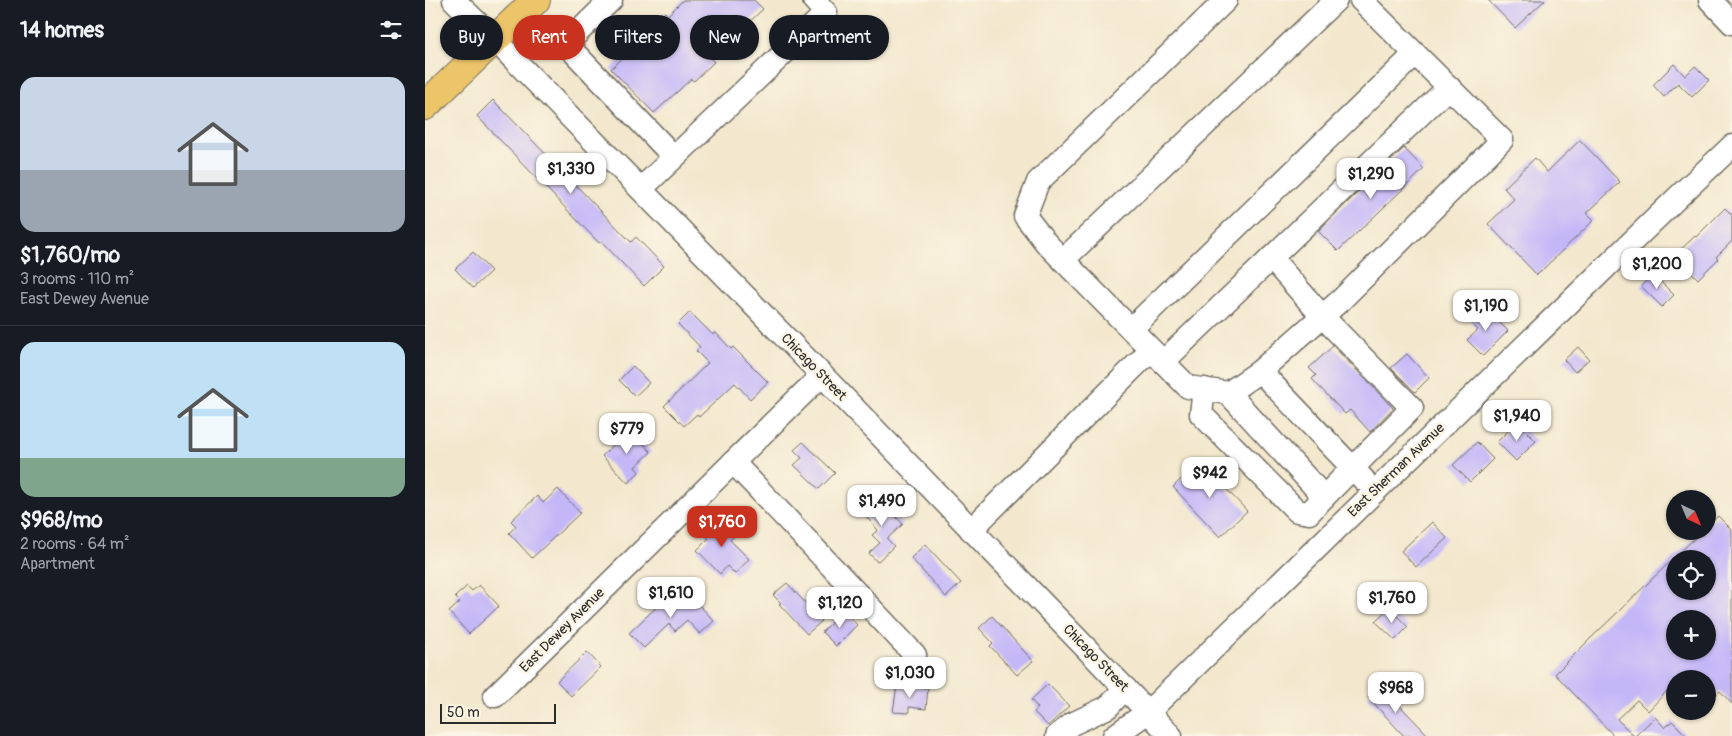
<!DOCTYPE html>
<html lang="en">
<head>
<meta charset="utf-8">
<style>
	body { margin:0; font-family:Pangolin,sans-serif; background:#242831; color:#f1f3f6; height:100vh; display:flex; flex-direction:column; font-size:19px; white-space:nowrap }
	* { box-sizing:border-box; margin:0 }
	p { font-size:16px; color:#9ea1a6 }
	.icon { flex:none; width:28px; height:28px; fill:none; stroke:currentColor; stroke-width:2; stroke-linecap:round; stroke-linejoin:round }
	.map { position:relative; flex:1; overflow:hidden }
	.drawer { display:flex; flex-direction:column; background:#171b24; width:425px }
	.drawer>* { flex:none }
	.hud { position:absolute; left:15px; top:15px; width:475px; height:45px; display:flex; gap:10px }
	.needle { width:32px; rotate:136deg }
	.tools { position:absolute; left:1241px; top:490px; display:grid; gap:10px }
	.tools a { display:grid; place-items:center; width:50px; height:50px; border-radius:50%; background:#171b24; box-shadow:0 1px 4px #0004; font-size:25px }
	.scale { position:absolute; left:15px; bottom:12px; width:116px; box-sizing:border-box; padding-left:5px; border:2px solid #2b2b2b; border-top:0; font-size:14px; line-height:18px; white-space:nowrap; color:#2b2b2b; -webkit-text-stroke:4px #fcf5e5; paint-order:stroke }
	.price { position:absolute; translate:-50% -42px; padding:0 11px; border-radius:10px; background:#fff; color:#222; font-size:16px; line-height:32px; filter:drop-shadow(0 1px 2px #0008) }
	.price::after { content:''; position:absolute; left:50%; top:30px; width:15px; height:11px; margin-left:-8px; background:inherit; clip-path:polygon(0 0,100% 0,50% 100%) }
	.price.selected { background:#c8321e; color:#fff }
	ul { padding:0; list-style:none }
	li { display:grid; align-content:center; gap:10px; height:265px; padding:0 20px }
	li+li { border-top:1px solid #363941 }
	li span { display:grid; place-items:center; height:155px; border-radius:15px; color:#555 }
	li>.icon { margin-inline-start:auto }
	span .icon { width:90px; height:90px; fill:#fffc; stroke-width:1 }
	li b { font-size:21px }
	h2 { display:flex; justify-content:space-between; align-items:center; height:60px; padding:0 20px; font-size:21px }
	.tag { padding:0 18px; border-radius:22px; background:#171b24; box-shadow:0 1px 4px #0004; font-size:18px; line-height:45px }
	.tag.selected { background:#c8321e; color:#fff }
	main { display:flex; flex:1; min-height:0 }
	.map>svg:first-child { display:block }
	.building { fill:#c4b7f8; fill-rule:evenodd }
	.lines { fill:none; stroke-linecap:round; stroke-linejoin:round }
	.minor-casing { stroke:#716d64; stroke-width:25 }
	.major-casing { stroke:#716d64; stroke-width:30 }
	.minor { stroke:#fff; stroke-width:22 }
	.major { stroke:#edc569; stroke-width:28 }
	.labels { text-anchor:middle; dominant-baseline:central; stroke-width:5; stroke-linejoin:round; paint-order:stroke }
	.street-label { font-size:14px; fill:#2b2b2b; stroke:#fcf5e5 }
</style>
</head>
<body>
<main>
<section class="drawer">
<h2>14 homes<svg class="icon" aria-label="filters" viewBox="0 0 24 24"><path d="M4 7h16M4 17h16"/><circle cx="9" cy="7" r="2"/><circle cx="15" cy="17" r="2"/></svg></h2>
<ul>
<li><span style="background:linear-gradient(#c9d6e8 60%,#9aa5b1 0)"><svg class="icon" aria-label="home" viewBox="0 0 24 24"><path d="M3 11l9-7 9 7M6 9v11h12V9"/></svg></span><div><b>$1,760/mo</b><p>3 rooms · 110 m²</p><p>East Dewey Avenue</p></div></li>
<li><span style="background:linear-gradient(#bfe0f5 75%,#7fa58c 0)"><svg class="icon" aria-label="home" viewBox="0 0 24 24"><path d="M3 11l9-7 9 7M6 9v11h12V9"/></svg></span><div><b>$968/mo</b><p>2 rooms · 64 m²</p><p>Apartment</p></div></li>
</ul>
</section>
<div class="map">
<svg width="1307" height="736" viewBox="0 0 1307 736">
	<rect width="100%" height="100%" fill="#fcf5e5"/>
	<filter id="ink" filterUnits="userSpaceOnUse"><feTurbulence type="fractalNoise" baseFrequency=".02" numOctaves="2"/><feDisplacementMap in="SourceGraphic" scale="10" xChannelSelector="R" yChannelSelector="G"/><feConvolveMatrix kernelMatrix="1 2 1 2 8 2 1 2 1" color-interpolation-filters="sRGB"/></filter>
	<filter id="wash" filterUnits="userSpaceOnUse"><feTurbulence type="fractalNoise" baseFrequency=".0096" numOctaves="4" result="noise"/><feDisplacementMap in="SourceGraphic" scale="20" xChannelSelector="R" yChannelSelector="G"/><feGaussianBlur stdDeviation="1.12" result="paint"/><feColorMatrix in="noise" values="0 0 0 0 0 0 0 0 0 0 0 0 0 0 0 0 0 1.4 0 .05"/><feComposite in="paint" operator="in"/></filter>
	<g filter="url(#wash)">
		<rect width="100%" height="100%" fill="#f3e8ce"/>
		<g id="blocks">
			<g class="building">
				<path d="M258,0H329L338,9L286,59L289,62L269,81L266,79L229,113L186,69L223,34L221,30L240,12L243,15Z"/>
				<path d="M1063,0H1120L1090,28Z"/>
				<path d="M1249,64L1260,76L1270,66L1284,80L1267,97L1253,83L1239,97L1228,85Z"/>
				<path d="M68,100L206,242L211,237L239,266L219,286L176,241L174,243L52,116Z"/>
				<path d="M1155,140L1195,182L1162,213L1169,220L1112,275L1063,224L1089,199L1079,188L1110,158L1122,172Z"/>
				<path d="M979,148L999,169L913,251L893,231Z"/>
				<path d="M1300,208L1307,215V241L1291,257L1293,259L1273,279L1250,255L1270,236L1271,237Z"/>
				<path d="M48,252L66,271L48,288L30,269Z"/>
				<path d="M1228,274L1249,295L1237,307L1216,286Z"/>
				<path d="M1060,308L1083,331L1058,356L1042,340L1053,330L1046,323Z"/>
				<path d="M265,312L288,335L290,332L306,349L308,347L343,382L325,399L310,383L274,417L272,414L259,426L239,406L283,363L271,351L275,347L253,324Z"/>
				<path d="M908,346L968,408L945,432L925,410L920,414L887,379L891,375L884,368Z"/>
				<path d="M1153,347L1164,359L1150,372L1139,360Z"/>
				<path d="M982,354L1004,378L990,392L966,368Z"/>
				<path d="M208,366L224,383L210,396L194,380Z"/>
				<path d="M1092,422L1111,441L1091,461L1072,442Z"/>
				<path d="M205,429L226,452L210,467L214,472L203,483L177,456Z"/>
				<path d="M378,442L410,473L394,489L369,465L377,458L369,450Z"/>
				<path d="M1052,442L1068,459L1045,482L1028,465Z"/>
				<path d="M775,461L822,511L795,537L748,487Z"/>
				<path d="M133,489L155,513L107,558L84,533L91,526L86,521L112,496L118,503Z"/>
				<path d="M453,498L478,524L462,539L469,546L452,562L444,553L455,543L447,535L453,530L438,513Z"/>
				<path d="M1293,516L1307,530V704L1295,691L1282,703V679H1250V699L1242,691L1223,711L1212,700L1192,719L1209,736H1189L1130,674L1166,638L1277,531H1282V526ZM1250,559H1282V591H1250ZM1250,619H1282V651H1250Z"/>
				<path d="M296,517L313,533L305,540L324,559L310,574L302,566L295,574L272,550L284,538L279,534Z"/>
				<path d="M1007,522L1022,538L991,567L976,551Z"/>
				<path d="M500,544L536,583L521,597L486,558Z"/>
				<path d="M362,583L397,621L382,634L354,604L356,603L348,595Z"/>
				<path d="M54,585L74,606L44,634L24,612L35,602L30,597L42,586L47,591Z"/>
				<path d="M262,592L289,621L275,634L262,620L250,631L244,624L219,648L204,633L240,599L246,606Z"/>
				<path d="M964,608L983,627L970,640L950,621Z"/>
				<path d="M419,611L432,625L411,646L397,632Z"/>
				<path d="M567,616L608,661L592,675L565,646L568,643L554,628Z"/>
				<path d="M162,652L176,667L146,696L132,681Z"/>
				<path d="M623,684L644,706L623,726L609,712L613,708L606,700Z"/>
				<path d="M472,685L503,688L501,709L484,707V713L468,712Z"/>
				<path d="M955,685L1004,736H979L943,697Z"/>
				<path d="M1230,717L1240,728L1247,721L1262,736H1210Z"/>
			</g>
		</g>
	</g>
	<g filter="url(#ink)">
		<use href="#blocks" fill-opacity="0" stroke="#716d64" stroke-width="1"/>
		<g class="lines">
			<g class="minor-casing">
				<g id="minor">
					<path d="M29,0L69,39L397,375L746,736"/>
					<path d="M186,0L141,44L249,157"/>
					<path d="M801,0L613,182L600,216L622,244L763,387L803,393L835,371L917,299L1077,140L936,0"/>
					<path d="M1285,0L1307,23"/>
					<path d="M216,189L401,13L389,0"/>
					<path d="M638,260L911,0"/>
					<path d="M706,329L990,54"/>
					<path d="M738,362L1024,87"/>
					<path d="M835,371L939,480"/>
					<path d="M779,389L776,414L872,511L884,513L899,497"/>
					<path d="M803,393L899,497L987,408L897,316L846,258"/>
					<path d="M308,462L490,655"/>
					<path d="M546,530L726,350"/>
					<path d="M70,696L397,375"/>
					<path d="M632,736L647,724L683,707L700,688"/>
					<path d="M689,736L723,712L1253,197L1307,146"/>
				</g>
			</g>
			<g class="major-casing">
				<path id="major" d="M0,106L111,0"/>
			</g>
			<use href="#minor" class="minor"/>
			<use href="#major" class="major"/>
		</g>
	</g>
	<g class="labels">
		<g class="street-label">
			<text transform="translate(389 367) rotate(46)">Chicago Street</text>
			<text transform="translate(971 470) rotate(-44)">East Sherman Avenue</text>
			<text transform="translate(137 630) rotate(-45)">East Dewey Avenue</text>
			<text transform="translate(671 658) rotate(46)">Chicago Street</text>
		</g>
	</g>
</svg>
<div class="tools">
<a><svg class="needle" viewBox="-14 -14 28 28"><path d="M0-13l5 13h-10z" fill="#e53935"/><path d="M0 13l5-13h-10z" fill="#9ea1a6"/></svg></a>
<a><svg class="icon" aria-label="locate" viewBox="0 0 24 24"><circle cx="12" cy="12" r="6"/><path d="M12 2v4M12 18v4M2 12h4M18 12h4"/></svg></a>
<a>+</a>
<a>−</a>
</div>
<div class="scale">50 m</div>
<b class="price" style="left:146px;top:195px">$1,330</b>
<b class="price" style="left:946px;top:200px">$1,290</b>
<b class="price" style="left:1232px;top:290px">$1,200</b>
<b class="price" style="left:1061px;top:332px">$1,190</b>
<b class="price" style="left:1092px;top:442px">$1,940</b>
<b class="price" style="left:202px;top:455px">$779</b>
<b class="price" style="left:785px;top:499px">$942</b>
<b class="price" style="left:457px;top:527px">$1,490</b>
<b class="price selected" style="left:297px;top:548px">$1,760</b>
<b class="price" style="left:246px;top:619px">$1,610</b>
<b class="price" style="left:967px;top:624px">$1,760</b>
<b class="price" style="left:415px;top:629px">$1,120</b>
<b class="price" style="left:485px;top:699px">$1,030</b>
<b class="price" style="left:971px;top:714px">$968</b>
<div class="hud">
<a class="tag">Buy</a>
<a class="tag selected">Rent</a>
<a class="tag">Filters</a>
<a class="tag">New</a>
<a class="tag">Apartment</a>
</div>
</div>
</main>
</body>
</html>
